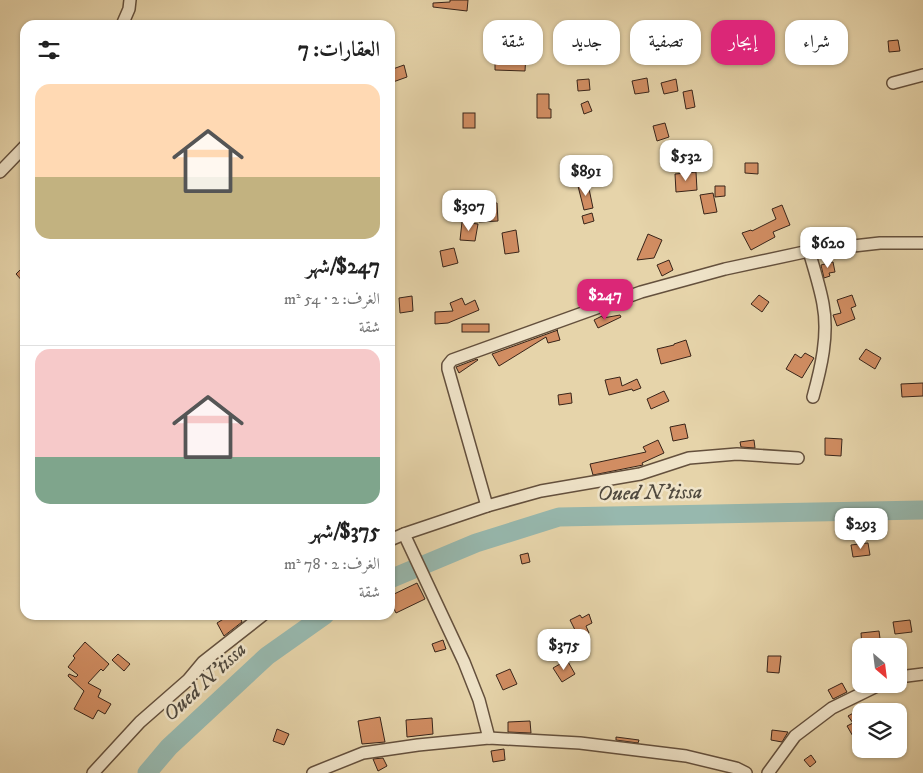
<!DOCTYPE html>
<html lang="ar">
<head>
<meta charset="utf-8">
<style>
	body { margin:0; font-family:"IM FELL DW Pica",Amiri,serif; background:#f6f6f6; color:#222; direction:rtl; height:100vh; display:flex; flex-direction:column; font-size:19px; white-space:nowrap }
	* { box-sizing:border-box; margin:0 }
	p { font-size:16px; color:#767676 }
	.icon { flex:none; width:28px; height:28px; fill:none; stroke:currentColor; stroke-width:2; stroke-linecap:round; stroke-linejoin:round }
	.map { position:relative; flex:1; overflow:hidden; direction:ltr }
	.side { position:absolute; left:20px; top:20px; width:375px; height:600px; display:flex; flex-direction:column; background:#fff; border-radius:15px; box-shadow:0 1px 4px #0004; direction:rtl }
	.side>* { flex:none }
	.hud { position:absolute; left:410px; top:20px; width:438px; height:45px; direction:rtl; display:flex; gap:10px }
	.needle { width:32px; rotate:152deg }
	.tools { position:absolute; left:852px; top:638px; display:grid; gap:10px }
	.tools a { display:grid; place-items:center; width:55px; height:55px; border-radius:10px; background:#fff; box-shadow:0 1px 4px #0004; font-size:25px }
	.price { position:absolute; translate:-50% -42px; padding:0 11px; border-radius:10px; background:#fff; color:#222; font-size:16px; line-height:32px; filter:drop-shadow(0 1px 2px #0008) }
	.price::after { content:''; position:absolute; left:50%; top:30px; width:15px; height:11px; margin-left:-8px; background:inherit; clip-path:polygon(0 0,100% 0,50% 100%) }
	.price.current { background:#db2777; color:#fff }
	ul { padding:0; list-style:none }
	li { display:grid; align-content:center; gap:10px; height:265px; padding:0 15px }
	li+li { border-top:1px solid #e0e0e0 }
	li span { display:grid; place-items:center; height:155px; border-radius:15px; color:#555 }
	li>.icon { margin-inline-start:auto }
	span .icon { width:90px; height:90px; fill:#fffc; stroke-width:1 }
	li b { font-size:21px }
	h2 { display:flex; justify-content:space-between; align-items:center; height:60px; padding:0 15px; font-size:21px }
	.chip { padding:0 18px; border-radius:15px; background:#fff; box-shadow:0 1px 4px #0004; font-size:18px; line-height:45px }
	.chip.current { background:#db2777; color:#fff }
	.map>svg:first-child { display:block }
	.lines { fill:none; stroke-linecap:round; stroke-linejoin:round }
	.river { stroke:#97b8ae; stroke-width:19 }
	.building { fill:#d18d62; stroke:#382419 }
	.minor-casing { stroke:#64503d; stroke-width:14 }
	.minor { stroke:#efe3c8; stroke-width:11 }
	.labels { text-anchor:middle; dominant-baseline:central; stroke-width:5; stroke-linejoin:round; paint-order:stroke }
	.water-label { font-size:21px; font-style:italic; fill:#50493e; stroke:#efe3c8 }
</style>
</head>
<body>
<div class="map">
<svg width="923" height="773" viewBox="0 0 923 773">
	<rect width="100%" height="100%" fill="#e6d4aa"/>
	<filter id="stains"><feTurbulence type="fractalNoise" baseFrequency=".004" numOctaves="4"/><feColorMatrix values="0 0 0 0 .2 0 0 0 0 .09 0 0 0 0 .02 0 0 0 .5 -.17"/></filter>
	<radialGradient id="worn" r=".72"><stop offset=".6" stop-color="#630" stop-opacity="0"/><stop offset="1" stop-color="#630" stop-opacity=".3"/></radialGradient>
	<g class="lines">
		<g class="river">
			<path d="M390,579L476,543L559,517L923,510"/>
			<path d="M147,773L169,747L267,656L325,615"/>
		</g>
	</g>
	<g class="building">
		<path d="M450,0H468L467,11L433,7V3L450,2Z"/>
		<path d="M559,26H569L570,34L560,35Z"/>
		<path d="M583,37L586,53L578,55L574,39Z"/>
		<path d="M898,40L900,51L889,52L888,41Z"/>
		<path d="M501,48H522V54H526L525,71L495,70V53H501Z"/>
		<path d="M404,65L407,77L393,82L390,70Z"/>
		<path d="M647,78L649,92L635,94L632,81Z"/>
		<path d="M589,79L590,90L578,91L577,80Z"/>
		<path d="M676,79L678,91L664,94L661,83Z"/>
		<path d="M692,90L695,107L686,109L683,92Z"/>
		<path d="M537,94H549V109H551V118H537Z"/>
		<path d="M588,101L592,111L584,114L581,104Z"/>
		<rect x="463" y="113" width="12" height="15"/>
		<path d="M665,123L669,137L657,141L653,126Z"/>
		<path d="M745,163H758V174L745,173Z"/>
		<path d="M696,172L697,190L676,192L675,174Z"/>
		<path d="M588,184L593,208L584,210L578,186Z"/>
		<path d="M715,186H725V196L715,197Z"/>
		<path d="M481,193H489L490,203H497L498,221L479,222V203H481Z"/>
		<path d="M713,193L717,212L704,214L700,195Z"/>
		<path d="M782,205L790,225L773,232L775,237L751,250L742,233L751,230L752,231L776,219L772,209Z"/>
		<path d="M592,213L594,221L584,224L582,216Z"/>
		<path d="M462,222L478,224L475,241L460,240Z"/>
		<path d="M516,230L519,252L505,254L502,233Z"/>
		<path d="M648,234L662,240L654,258L637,260Z"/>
		<path d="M454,248L458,263L443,267L440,251Z"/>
		<path d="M669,260L673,270L662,276L657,265Z"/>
		<path d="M833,262L835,272L829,273L830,276L824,278L821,265Z"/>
		<path d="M25,265V284L16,274Z"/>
		<path d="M759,295L769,302L762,312L751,304Z"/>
		<path d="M852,295L856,306L851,308L855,319L837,326L833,315L841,313L837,300Z"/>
		<path d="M412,296L413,311L400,313L399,298Z"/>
		<path d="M462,298L465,305L475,300L479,310L448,323L435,324V312L453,311L450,303Z"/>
		<path d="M620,315L621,317L598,328L594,320L602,316L603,318Z"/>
		<rect x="462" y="324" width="27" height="8"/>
		<path d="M557,330L560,340L548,343L546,337L499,366L492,354L558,330Z"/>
		<path d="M686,340L691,356L661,364L657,349L674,345V344Z"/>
		<path d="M866,349L881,358L875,369L859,359Z"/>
		<path d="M805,353L814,358L802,378L786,369L795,354L801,358Z"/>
		<path d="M477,359L478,360L459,373L456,367Z"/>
		<path d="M620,377L622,386L637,379L641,388L633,391L632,389L609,395L605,380Z"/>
		<path d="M923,383V396L902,397L901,384Z"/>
		<path d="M664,391L669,401L651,409L647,399Z"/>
		<path d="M571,393L572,403L559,405L558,395Z"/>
		<path d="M685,424L688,438L673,441L670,427Z"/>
		<path d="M825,438L842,439L841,456L825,455Z"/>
		<path d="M658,440L664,453L642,463L643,465L593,475L590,464L646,452L643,447Z"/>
		<path d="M754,440L755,448L741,447L740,442Z"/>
		<path d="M868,543L870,555L853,557L851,545Z"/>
		<path d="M528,553L530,562L522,564L520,555Z"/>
		<path d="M417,583L425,599L396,613L390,601V596Z"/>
		<path d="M589,614L592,623L586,626L589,633L579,638L570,620L580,615L582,618Z"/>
		<path d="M230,615H239L242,622L224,636L217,623Z"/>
		<path d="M910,620L912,632L895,634L893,622Z"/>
		<path d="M879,631L881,646H862L861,633Z"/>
		<path d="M443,640L446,649L435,652L432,644Z"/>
		<path d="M85,642L109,664L103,671L101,669L88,683L101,690L98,697L111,704L105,714L98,710L93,719L74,709L84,691L68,676L69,674L76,677L78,675L68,667L75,658L73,656Z"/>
		<path d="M118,654L130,664L124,671L112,660Z"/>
		<path d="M768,656H781L779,673L767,672Z"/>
		<path d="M567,660L575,674L562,682L553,668Z"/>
		<path d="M510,669L517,684L503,690L496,675Z"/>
		<path d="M842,683L847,692L833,699L828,690Z"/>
		<path d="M857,711L861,718V737L860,735L854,738L847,726L853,723L848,716Z"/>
		<path d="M380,717L385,742L362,744L358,721Z"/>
		<path d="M432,718L433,734L407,737L406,720Z"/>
		<path d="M530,721L531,733L508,732V722Z"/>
		<path d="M277,729L289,734L284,745L273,741Z"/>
		<path d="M772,730L788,732L782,742L771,740Z"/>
		<path d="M616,737L639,740L638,743L616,740Z"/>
		<path d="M504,749L505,760L493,762L491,751Z"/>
		<path d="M811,755L816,762L810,767L804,760Z"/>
		<path d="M383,758L387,766L378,771L373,759Z"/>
	</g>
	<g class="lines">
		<g class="minor-casing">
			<g id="minor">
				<path d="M122,25L129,9L130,0"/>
				<path d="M893,83L923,75"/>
				<path d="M0,172L25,146"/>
				<path d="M809,251C814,269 820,287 823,304C829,335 821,368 813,397"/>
				<path d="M487,506L448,369V365L452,360L641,292L725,269L809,251L880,243H923"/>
				<path d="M404,534L464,662L479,700L489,738"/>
				<path d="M390,540L404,534L487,506L541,491L640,474L689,458L737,454L798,458"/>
				<path d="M899,677L923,674"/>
				<path d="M93,773L140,722L188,680L203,662L263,615"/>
				<path d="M313,773L363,753L418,745L489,738L580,743L686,756L736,768L746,773"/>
				<path d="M768,773L795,736L832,708L881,684"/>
			</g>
		</g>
		<use href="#minor" class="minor"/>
	</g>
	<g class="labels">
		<g class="water-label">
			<text transform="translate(650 493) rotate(-1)">Oued N'tissa</text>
			<text transform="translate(205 682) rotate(-43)">Oued N'tissa</text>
		</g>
	</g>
	<rect width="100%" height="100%" filter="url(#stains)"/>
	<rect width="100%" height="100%" fill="url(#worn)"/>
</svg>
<div class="tools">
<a><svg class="needle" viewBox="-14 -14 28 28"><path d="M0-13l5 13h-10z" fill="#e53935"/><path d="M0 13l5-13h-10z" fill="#767676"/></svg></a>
<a><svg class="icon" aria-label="layers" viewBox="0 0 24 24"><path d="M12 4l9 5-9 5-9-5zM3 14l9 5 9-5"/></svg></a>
</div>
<b class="price" style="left:686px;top:182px">$532</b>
<b class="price" style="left:586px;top:197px">$891</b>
<b class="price" style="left:469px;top:232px">$307</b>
<b class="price" style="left:828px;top:269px">$620</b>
<b class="price current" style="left:605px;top:321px">$247</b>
<b class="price" style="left:861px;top:550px">$293</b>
<b class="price" style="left:564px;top:671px">$375</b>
<div class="hud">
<a class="chip">شراء</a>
<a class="chip current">إيجار</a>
<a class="chip">تصفية</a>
<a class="chip">جديد</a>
<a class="chip">شقة</a>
</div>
<section class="side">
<h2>العقارات: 7<svg class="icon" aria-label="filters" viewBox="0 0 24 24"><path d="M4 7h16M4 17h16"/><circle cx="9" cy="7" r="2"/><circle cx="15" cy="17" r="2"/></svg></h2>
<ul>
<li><span style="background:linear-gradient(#ffd9b3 60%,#c2b280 0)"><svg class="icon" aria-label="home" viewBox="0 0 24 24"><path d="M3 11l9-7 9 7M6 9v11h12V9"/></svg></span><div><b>$247/شهر</b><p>الغرف: 2 · 54 m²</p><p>شقة</p></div></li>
<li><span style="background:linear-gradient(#f6c9c9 70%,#7fa58c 0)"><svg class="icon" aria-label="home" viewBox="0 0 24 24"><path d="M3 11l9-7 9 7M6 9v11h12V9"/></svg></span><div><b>$375/شهر</b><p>الغرف: 2 · 78 m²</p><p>شقة</p></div></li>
</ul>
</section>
</div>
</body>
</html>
